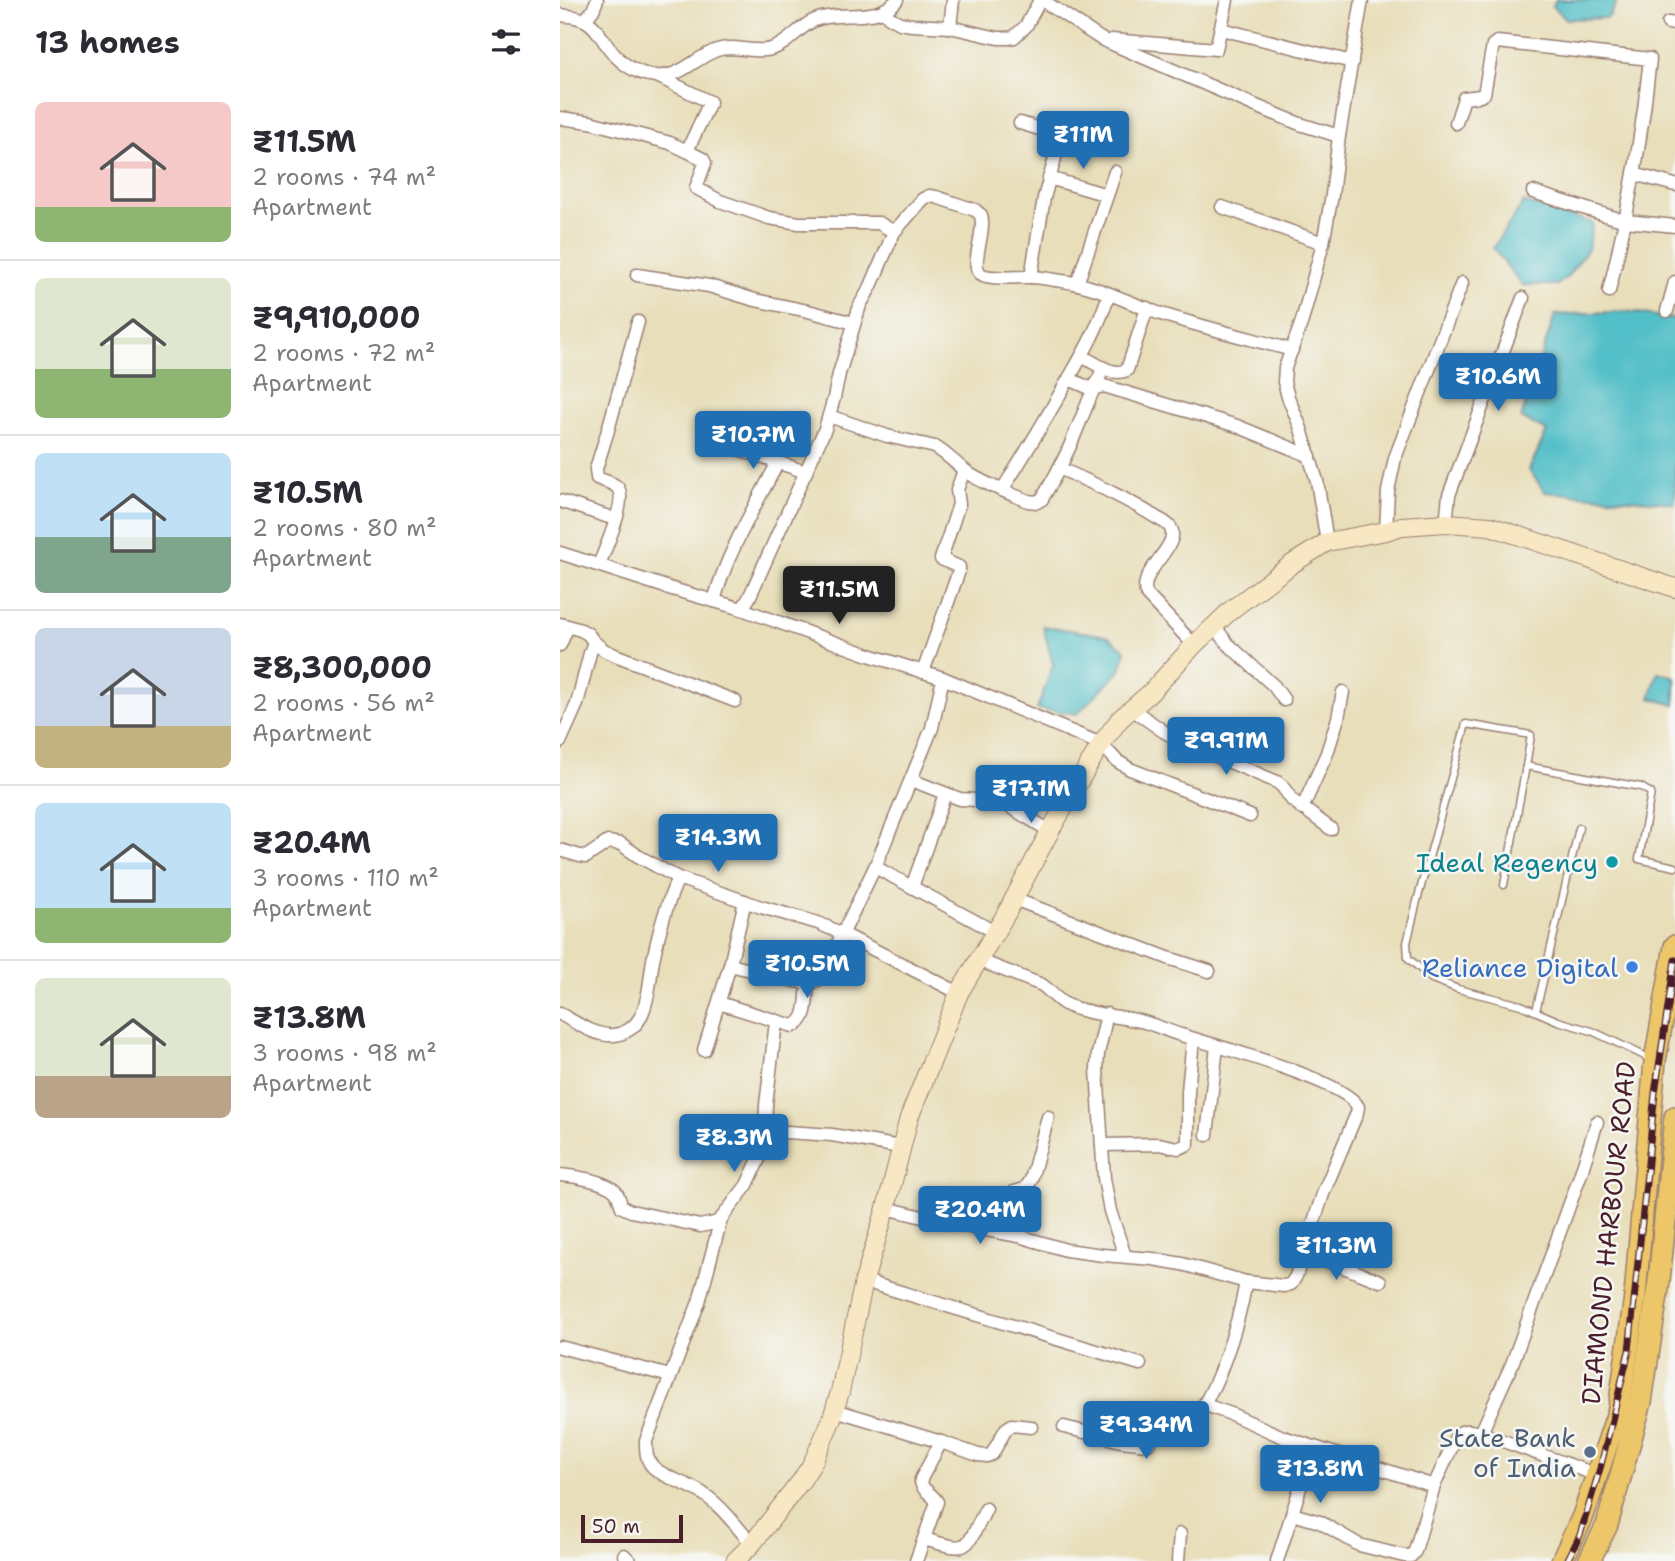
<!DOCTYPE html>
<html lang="en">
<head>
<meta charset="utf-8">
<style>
	body { margin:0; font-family:"Shantell Sans",sans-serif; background:#f2f2f3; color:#2b2b33; height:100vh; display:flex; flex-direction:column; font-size:26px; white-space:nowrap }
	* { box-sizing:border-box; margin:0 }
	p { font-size:23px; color:#7c7c81 }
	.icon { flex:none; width:38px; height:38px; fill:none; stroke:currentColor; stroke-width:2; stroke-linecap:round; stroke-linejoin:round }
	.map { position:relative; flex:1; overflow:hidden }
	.side { display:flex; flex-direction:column; background:#fff; width:560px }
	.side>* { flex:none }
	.scale { position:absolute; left:21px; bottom:18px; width:102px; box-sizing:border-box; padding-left:7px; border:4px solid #4a1f2b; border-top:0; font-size:19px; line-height:24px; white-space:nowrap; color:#4a1f2b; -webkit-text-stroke:5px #f6f6f2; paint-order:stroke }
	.price { position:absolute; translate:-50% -60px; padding:0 16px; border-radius:7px; background:#1f6fb2; color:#fff; font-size:23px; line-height:46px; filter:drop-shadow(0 2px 4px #0008) }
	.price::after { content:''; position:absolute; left:50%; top:42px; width:21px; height:16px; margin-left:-10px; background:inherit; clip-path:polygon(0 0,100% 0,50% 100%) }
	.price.current { background:#222; color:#fff }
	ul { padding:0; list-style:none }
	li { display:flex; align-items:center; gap:21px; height:175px; padding:0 35px }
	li+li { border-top:2px solid #e1e1e2 }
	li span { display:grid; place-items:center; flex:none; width:196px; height:140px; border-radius:10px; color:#555 }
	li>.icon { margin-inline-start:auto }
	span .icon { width:84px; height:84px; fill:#fffc; stroke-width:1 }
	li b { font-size:30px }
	h2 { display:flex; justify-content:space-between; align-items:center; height:84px; padding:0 35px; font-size:30px }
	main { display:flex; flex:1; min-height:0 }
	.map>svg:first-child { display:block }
	.water { fill:#52bfc8; stroke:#4e6f7a; stroke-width:2 }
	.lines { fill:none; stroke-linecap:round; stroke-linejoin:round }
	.service-casing { stroke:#997e72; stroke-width:9 }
	.minor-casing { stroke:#997e72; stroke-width:15 }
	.secondary-casing { stroke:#997e72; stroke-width:20 }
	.trunk-casing { stroke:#997e72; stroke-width:24 }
	.service { stroke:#fff; stroke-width:6 }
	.minor { stroke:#fff; stroke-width:12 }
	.secondary { stroke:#f7e8c3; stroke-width:18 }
	.trunk { stroke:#ecc669; stroke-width:21 }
	.rail-casing { stroke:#4a1f2b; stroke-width:7 }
	.rail { stroke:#f6f6f2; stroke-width:4.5; stroke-dasharray:13; stroke-linecap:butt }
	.culture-dot { fill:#0f9aa8; stroke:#f6f6f2; stroke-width:2.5 }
	.shop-dot { fill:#3f7fe0; stroke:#f6f6f2; stroke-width:2.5 }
	.service-dot { fill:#5c6f8a; stroke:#f6f6f2; stroke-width:2.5 }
	.labels { text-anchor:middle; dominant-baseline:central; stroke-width:5; stroke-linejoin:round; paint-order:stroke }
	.culture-label { font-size:26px; fill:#0d838f; stroke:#f6f6f2; text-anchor:end }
	.shop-label { font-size:26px; fill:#366cbe; stroke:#f6f6f2; text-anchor:end }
	.street-label { font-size:26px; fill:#4a1f2b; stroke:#f6f6f2 }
	.service-label { font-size:26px; fill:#4e5e75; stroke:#f6f6f2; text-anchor:end }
</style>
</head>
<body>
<main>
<section class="side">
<h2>13 homes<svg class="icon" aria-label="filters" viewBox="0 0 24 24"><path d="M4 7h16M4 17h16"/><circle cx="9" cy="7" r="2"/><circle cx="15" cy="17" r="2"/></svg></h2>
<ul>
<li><span style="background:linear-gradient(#f6c9c9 75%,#8fb573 0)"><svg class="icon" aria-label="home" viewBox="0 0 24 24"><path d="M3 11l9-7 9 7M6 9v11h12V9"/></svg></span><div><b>₹11.5M</b><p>2 rooms · 74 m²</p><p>Apartment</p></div></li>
<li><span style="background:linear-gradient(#dfe7d0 65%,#8fb573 0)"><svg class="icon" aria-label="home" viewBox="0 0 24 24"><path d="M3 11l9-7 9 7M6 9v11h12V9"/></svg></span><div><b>₹9,910,000</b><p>2 rooms · 72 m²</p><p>Apartment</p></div></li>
<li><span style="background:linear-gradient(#bfe0f5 60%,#7fa58c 0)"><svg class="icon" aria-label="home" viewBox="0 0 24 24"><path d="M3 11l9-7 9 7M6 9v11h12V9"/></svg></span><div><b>₹10.5M</b><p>2 rooms · 80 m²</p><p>Apartment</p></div></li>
<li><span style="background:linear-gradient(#c9d6e8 70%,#c2b280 0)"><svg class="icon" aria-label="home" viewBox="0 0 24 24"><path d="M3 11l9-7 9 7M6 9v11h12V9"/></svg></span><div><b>₹8,300,000</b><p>2 rooms · 56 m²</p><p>Apartment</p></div></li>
<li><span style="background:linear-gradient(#bfe0f5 75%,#8fb573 0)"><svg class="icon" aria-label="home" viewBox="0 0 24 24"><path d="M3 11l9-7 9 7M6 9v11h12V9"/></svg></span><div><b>₹20.4M</b><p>3 rooms · 110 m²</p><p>Apartment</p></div></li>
<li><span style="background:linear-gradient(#dfe7d0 70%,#b9a48a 0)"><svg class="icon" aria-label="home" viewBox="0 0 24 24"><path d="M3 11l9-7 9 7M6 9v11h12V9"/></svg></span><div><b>₹13.8M</b><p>3 rooms · 98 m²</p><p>Apartment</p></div></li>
</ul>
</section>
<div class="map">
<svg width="1115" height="1561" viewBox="0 0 1115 1561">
	<rect width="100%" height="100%" fill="#f6f6f2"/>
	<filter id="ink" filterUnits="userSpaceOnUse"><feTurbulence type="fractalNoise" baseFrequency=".0143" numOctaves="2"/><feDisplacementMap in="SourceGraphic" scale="14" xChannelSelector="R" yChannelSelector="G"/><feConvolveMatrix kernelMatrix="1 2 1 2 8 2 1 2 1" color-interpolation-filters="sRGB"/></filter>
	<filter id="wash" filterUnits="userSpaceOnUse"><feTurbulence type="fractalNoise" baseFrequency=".00686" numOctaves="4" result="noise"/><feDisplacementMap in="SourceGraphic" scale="28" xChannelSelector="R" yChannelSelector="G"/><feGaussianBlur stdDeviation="1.57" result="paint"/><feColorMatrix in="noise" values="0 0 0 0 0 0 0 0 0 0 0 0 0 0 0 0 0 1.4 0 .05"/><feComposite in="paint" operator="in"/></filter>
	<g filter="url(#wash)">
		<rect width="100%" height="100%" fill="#e8deb9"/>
		<g class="water">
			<path d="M996,0H1058L1048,18L1006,19L992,6Z"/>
			<path d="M964,202L1033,223L1028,249L1007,277L997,285H962L933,248Z"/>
			<path d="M1066,311L1115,319V503L985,492L969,470L987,431L961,418L995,315Z"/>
			<path d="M483,626L548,636L566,651L559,672L517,714L477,709L493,665Z"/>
			<path d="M1098,672L1115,677V705L1090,698Z"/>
		</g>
	</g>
	<g filter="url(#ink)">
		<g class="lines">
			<g class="service-casing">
				<g id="service">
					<path d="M944,885L966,766"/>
					<path d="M976,1011L1019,828"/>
					<path d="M1091,1059L1032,1031L998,1021L961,1005L898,989L872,979L848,958L847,943L857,901L906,724L971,735L966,766L1081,787L1091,793L1079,859L1115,867"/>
				</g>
			</g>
			<g class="minor-casing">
				<g id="minor">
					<path d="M482,0L541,39L696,106L740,124L779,136"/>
					<path d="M324,10L329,17L340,23L352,25L390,27L438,38H448L454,37L466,26L480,0"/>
					<path d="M0,15C9,16 18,16 26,21C34,25 39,33 44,41C55,58 69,71 89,75C119,82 133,58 157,50C175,44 194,54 211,49C228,45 239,26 255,20C280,10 318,24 337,0"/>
					<path d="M25,20L33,10L37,0"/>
					<path d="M1108,23L1115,24"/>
					<path d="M390,27L393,0"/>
					<path d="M661,29L792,62"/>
					<path d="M552,40L656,49L667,0"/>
					<path d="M0,118L30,122L110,143L127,151L150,102L99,77"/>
					<path d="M460,123L519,141"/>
					<path d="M896,123L904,98L920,96L924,94L932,50L933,45L937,42L1090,59C1082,138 1068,215 1049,291"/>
					<path d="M127,151L143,159L145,163L136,188L160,201L209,218L239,223H319L334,232"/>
					<path d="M1074,174L1115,185"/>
					<path d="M489,178L547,195"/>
					<path d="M973,192L1052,217L1066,221L1115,226"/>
					<path d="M662,207L763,243"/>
					<path d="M77,275L149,286L195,300L248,311L294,323"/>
					<path d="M471,277L484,198L501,136"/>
					<path d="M517,284L555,172"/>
					<path d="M1107,311L1115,282"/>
					<path d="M522,356C535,363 552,377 567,370L587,308"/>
					<path d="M509,379L532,389L544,386L677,426L750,456"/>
					<path d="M269,416L327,436L375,447C389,455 398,467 411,475C429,486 449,493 468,501L477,502L482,499C495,477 508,453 517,429C526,408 533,388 544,368"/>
					<path d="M151,440L246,472"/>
					<path d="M499,468C532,483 566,498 597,518C601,520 607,523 610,527C623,545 575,573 587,595L634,645"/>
					<path d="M442,490C464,456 484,422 504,387C523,354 537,331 549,294"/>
					<path d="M0,501L55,519"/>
					<path d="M886,523L889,495L963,298"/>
					<path d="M826,531L828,491L835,458L902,283"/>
					<path d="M767,542L757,481L740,426L728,397L724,382L725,368L742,321L763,243L772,195L779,136L802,0"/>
					<path d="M0,553L112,589L182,609L309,655L383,678L541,744L557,761L570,769L690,816"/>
					<path d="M39,565C44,551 69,498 57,487C52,482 43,481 37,478L36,469L48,430L78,322"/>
					<path d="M154,601C167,552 195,507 218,462"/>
					<path d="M182,609L189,598L265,429L274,398L279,374L300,305L311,286L334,232L363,199L369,196L376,197L415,210L421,215C426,232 411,262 419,272C425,281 460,276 471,277C481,277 492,280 502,281C536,285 566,302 598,313C642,327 687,338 732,350"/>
					<path d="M0,624L21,630L28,634L34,642L44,650L55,655L175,701"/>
					<path d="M654,626L668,644L714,686L724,700"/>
					<path d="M0,645L8,626"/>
					<path d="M363,672L399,571V567L381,559L397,510L399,504L397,490L404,470"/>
					<path d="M572,709L603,731L623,742L717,782L722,786L732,800L771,829"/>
					<path d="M0,742L17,704L30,653L34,642"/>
					<path d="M351,780L400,799L431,801L445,804L490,831"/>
					<path d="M742,809L767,753L778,718L783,692"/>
					<path d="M0,850L20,856L26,857L48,842L61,844L78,856L118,878"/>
					<path d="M315,867L435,932"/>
					<path d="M352,887L385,794"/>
					<path d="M454,899L608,958L649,971"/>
					<path d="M170,965L235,981L252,983L261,978L315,867L372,728L383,678"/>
					<path d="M159,1003L233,1026C249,1021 246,997 248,983"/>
					<path d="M0,1014C15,1022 36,1037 54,1035C65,1034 75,1027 80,1018C89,1001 90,978 93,960C99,931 106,905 118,878L201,907L258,923L283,934L399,993"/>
					<path d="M547,1014L538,1054L537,1069L544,1178L550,1211L565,1256"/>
					<path d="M144,1050L170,965L185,901"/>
					<path d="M647,1135L657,1046"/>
					<path d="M205,1139L206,1105L216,1022"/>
					<path d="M542,1145L599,1144L618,1148L622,1147L628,1144V1091L633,1039"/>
					<path d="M0,1175C14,1176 45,1181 55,1191C59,1195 60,1203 62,1207L71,1211L140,1226L155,1223L161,1219L187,1185L198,1161L201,1148L210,1134L227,1132L272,1135L340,1147"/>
					<path d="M326,1208L383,1222L459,1236L506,1250L543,1255L593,1259L622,1264L686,1282L724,1286L731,1284L736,1276L764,1191L797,1113L798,1107C787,1081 653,1045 621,1035C607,1031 594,1024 580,1021C559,1016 525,1014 507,1005C497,1001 491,991 482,985L418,960"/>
					<path d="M161,1219L139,1302L86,1441C86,1451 86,1460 93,1467C105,1478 123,1482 137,1490C159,1502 175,1525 192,1544"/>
					<path d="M438,1232L451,1195L454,1192L465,1189L471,1180L488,1117"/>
					<path d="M744,1252L820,1281"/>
					<path d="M304,1281L580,1364"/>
					<path d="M0,1347L110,1376"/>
					<path d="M645,1405L671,1414L723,1437L874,1486"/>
					<path d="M275,1410L381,1442L418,1455L427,1456L432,1454L446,1429L452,1425L471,1427"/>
					<path d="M504,1427L561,1441L588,1444L591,1440L593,1427L596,1425C604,1427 615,1430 623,1426C655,1410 680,1316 686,1282"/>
					<path d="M921,1433L952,1364L1020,1176L1037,1122"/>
					<path d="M732,1514L743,1478"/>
					<path d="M364,1539C411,1552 404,1552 426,1509"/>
					<path d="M64,1555L70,1561"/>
					<path d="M356,1561L377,1502C372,1493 360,1490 361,1479L381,1442"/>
					<path d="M618,1561L620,1534"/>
					<path d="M717,1561L732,1514L760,1522L799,1545L844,1556H851L855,1551L874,1486L897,1435C905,1428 911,1431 921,1433L1037,1475"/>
				</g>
			</g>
			<g class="secondary-casing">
				<path id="secondary" d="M175,1561L192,1544L241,1481L252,1464L271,1421L280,1392L304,1281L326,1208L349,1118L399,993L446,914L490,831L541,744L560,719L590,693L634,645L671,610L732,564L767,542L826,531L842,526L886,523L930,526L1115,588"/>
			</g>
			<g class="trunk-casing">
				<g id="trunk">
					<path d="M1002,1561L1023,1516L1059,1409L1075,1296L1095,1061L1115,946"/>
					<path d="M1029,1561L1047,1525L1081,1402L1099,1281L1115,1117"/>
				</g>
			</g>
			<use href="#service" class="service"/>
			<use href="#minor" class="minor"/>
			<use href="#secondary" class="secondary"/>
			<use href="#trunk" class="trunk"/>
			<g class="rail-casing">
				<path id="rail" d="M1007,1561L1020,1535L1041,1465L1069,1351L1095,1093L1115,960"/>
			</g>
			<use href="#rail" class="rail"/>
		</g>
	</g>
	<circle class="culture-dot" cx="1052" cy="862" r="7"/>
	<circle class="shop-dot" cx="1072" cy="967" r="7"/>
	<circle class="service-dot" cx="1030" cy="1452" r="7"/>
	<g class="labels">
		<g class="culture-label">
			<text x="1038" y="862">Ideal Regency</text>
		</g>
		<g class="shop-label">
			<text x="1058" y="967">Reliance Digital</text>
		</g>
		<g class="street-label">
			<text transform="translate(1048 1233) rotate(-84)">DIAMOND HARBOUR ROAD</text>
		</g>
		<g class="service-label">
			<text x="1016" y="1437">State Bank<tspan x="1016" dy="30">of India</tspan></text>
		</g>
	</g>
</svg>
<div class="scale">50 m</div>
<b class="price" style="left:523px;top:171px">₹11M</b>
<b class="price" style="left:938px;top:413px">₹10.6M</b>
<b class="price" style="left:193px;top:471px">₹10.7M</b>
<b class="price current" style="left:279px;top:626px">₹11.5M</b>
<b class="price" style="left:666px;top:777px">₹9.91M</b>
<b class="price" style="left:471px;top:825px">₹17.1M</b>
<b class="price" style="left:158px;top:874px">₹14.3M</b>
<b class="price" style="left:247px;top:1000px">₹10.5M</b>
<b class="price" style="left:174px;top:1174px">₹8.3M</b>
<b class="price" style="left:420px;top:1246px">₹20.4M</b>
<b class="price" style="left:776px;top:1282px">₹11.3M</b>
<b class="price" style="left:586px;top:1461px">₹9.34M</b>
<b class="price" style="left:760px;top:1505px">₹13.8M</b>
</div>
</main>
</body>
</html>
